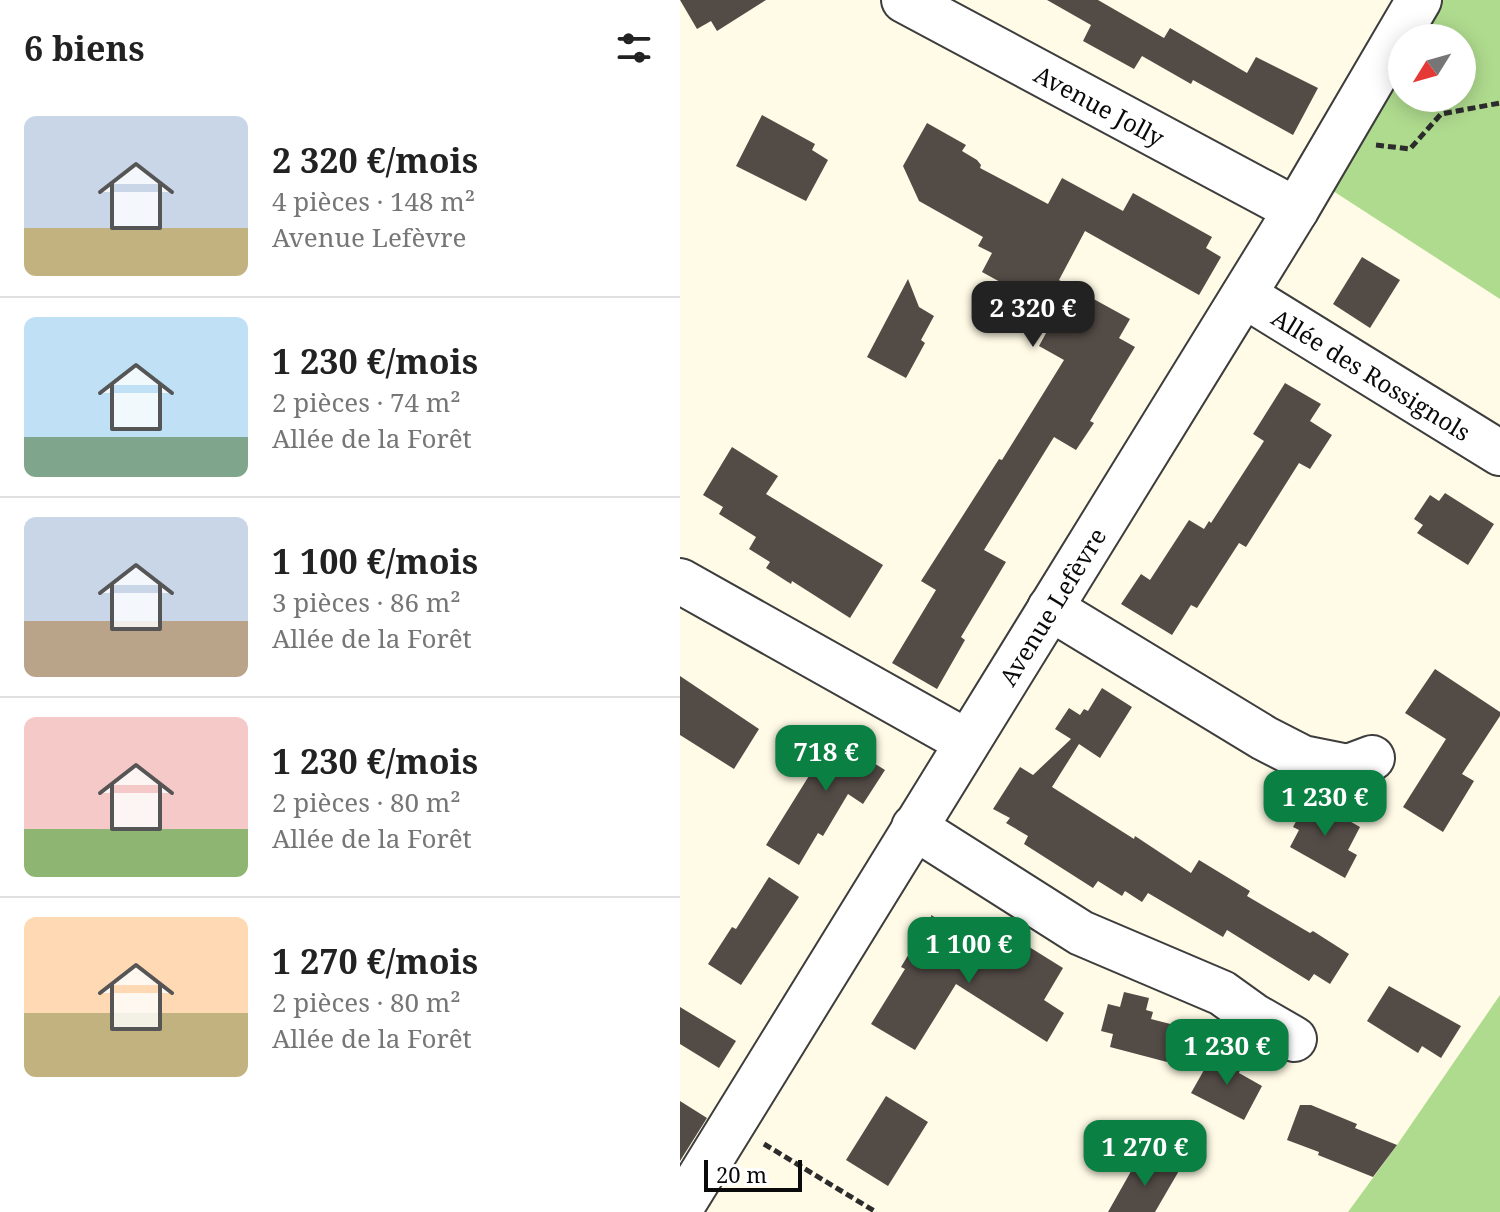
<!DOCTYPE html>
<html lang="fr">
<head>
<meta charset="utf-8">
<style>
	body { margin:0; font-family:"Noto Serif",serif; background:#f2f2f2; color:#222; height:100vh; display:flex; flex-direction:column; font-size:30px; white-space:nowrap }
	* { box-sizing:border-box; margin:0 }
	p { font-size:26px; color:#767676 }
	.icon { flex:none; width:44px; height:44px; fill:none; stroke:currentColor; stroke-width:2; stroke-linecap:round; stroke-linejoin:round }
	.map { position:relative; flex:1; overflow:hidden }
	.drawer { display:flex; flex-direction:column; background:#fff; width:680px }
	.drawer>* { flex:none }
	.needle { width:52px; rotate:233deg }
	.fabs { position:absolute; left:708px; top:24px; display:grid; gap:16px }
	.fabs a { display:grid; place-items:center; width:88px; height:88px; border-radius:50%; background:#fff; box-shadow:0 4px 20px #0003; font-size:40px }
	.scale { position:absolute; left:24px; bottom:20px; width:98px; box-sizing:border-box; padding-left:8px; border:4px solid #0a0a0a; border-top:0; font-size:22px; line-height:28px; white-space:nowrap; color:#0a0a0a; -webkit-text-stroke:6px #fff; paint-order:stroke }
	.price { position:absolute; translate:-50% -68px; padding:0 18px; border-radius:16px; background:#0b8043; color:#fff; font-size:26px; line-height:52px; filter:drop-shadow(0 2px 4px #0008) }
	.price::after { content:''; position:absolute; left:50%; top:48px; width:24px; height:18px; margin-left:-12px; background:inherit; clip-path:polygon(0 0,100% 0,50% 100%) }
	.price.current { background:#222; color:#fff }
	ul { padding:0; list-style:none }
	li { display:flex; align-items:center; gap:24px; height:200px; padding:0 24px }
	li+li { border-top:2px solid #e0e0e0 }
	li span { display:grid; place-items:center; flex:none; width:224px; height:160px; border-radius:12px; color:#555 }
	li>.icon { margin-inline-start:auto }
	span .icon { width:96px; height:96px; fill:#fffc; stroke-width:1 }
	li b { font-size:34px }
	h2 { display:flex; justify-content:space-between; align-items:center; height:96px; padding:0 24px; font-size:34px }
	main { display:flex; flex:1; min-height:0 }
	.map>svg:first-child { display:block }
	.forest { fill:#afdb8e; fill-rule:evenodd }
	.building { fill:#534b46 }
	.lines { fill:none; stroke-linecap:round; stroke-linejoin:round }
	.minor-casing { stroke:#3d3d3d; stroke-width:48 }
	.path { stroke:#2c2c2c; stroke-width:5; stroke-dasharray:8 4; stroke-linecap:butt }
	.minor { stroke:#fff; stroke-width:44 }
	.labels { text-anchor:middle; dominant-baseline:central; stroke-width:8; stroke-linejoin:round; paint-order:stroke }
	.street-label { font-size:24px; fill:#0a0a0a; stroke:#fff }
</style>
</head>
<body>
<main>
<section class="drawer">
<h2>6 biens<svg class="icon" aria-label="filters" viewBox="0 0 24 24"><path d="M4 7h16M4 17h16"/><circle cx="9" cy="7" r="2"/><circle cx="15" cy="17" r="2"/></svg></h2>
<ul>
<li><span style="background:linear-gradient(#c9d6e8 70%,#c2b280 0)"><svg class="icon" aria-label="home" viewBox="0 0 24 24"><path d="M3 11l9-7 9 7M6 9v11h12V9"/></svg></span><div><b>2 320 €/mois</b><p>4 pièces · 148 m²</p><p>Avenue Lefèvre</p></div></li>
<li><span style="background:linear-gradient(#bfe0f5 75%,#7fa58c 0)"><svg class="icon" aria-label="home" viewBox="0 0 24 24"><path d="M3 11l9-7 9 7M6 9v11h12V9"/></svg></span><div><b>1 230 €/mois</b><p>2 pièces · 74 m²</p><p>Allée de la Forêt</p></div></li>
<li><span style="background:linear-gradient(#c9d6e8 65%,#b9a48a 0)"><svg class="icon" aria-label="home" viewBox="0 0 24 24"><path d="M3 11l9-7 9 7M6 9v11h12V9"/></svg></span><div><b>1 100 €/mois</b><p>3 pièces · 86 m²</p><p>Allée de la Forêt</p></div></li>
<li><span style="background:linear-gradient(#f6c9c9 70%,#8fb573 0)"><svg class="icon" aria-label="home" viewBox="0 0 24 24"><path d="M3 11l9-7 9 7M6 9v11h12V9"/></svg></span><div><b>1 230 €/mois</b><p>2 pièces · 80 m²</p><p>Allée de la Forêt</p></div></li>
<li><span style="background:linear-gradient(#ffd9b3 60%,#c2b280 0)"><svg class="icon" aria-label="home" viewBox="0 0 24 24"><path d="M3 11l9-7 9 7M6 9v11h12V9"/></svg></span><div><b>1 270 €/mois</b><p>2 pièces · 80 m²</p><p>Allée de la Forêt</p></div></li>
</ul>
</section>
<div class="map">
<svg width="820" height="1212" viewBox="0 0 820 1212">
	<rect width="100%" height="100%" fill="#fffbe6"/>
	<g class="forest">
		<path d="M744,0H820V299L636,180ZM722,38H782V98H722Z"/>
		<path d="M820,995V1212H668L717,1145Z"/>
	</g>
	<g class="building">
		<path d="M0,0H86L37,31L31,21L17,29Z"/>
		<path d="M367,0H418L484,38L490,28L567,73L576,57L638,88L613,135L513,80L511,84L462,56L454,69L403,41L411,25Z"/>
		<path d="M82,115L135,144L132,150L148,160L126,201L56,166Z"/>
		<path d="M247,123L286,145L282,151L297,160L301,165L300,168L368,204L382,178L443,211L453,193L532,237L526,248L541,257L519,295L405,231L379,280L450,319L439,338L455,347L410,421L414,423L396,450L374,437L304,550L326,562L281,637L285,640L257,689L212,663L256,590L241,581L319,459L322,460L384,360L359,346L377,313L302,272L312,253L298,246L303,237L239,201L223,166Z"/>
		<path d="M682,257L720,280L690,328L653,304Z"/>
		<path d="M228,279L239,307L254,316L241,340L245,343L226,378L187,357Z"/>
		<path d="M605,383L641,404L630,421L652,435L630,469L619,463L566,547L559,543L517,608L511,605L492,635L441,604L461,574L470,580L509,520L524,529L529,521L531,523L584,441L573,434Z"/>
		<path d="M52,447L98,476L86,494L203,565L170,618L112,581L111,584L86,568L90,562L69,549L76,537L39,514L43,507L23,495Z"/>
		<path d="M765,493L814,524L788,565L737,533L743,525L734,519L750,495L759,501Z"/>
		<path d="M755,669L820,712V716L782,774L794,781L763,832L723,807L766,739L725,713Z"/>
		<path d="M0,676L79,729L54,769L0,735Z"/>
		<path d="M422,688L452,707L420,758L399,744L372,787L454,839L455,836L511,873L519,860L570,891L567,896L630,933L633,931L669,954L650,984L634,974L629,981L547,930L543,937L468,893L462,902L445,891L442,896L418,881L413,888L344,844L348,836L326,823L330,818L313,809L340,767L353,775L391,739L375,729L389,708L400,715L404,709L408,711Z"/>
		<path d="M155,726L194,751L189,760L205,770L183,804L168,794L143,836L138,833L119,865L86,845L132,771L128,768Z"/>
		<path d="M629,798L680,827L668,850L677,855L665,878L610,847L619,830L613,827Z"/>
		<path d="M89,877L119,897L61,985L28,964L52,927L56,929Z"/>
		<path d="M251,915L323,958L335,938L383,968L364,1000L384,1013L367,1042L276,984L235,1050L191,1024L225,969L221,967L239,937L254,946Z"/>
		<path d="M709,986L781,1026L761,1058L742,1046L738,1053L687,1021Z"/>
		<path d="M444,992L469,998L466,1010L473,1012L471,1019L498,1026L487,1062L430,1047L433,1034L421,1031L428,1004L440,1007Z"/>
		<path d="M0,1007L56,1041L39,1068L0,1044Z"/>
		<path d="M533,1054L561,1068L559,1073L582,1086L564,1120L511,1093Z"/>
		<path d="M206,1096L248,1122L208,1186L166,1160Z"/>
		<path d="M0,1101L27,1118L0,1161Z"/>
		<path d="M620,1105H631L677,1124L675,1128L717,1145L693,1177L638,1155L639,1152L607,1140Z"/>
		<path d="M477,1157L500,1169L475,1212H428L454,1166L468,1172Z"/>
	</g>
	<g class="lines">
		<g class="minor-casing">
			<g id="minor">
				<path id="s1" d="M224,0L616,210"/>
				<path id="s2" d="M564,295L820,453"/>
				<path d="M0,581L287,742"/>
				<path d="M370,608L584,738L623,758L668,767L692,758"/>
				<path d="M234,827L401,933L542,993L574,1016L614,1039"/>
				<path id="s3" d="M0,1209L616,210L739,0"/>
			</g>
		</g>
		<g class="path">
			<path d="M696,145L730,149L761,114L820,103"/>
			<path d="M84,1144L196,1212"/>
		</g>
		<use href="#minor" class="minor"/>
	</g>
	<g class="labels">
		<g class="street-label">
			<text stroke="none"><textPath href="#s1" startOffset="222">Avenue Jolly</textPath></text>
			<text stroke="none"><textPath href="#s2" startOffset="150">Allée des Rossignols</textPath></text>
			<text stroke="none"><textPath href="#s3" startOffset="708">Avenue Lefèvre</textPath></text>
		</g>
	</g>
</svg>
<div class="fabs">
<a><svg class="needle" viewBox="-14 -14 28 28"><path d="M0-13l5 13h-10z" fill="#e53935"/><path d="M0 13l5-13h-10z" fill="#767676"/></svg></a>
</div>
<div class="scale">20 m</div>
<b class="price current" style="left:353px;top:349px">2 320 €</b>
<b class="price" style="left:146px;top:793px">718 €</b>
<b class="price" style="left:645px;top:838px">1 230 €</b>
<b class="price" style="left:289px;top:985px">1 100 €</b>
<b class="price" style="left:547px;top:1087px">1 230 €</b>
<b class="price" style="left:465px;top:1188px">1 270 €</b>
</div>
</main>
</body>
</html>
